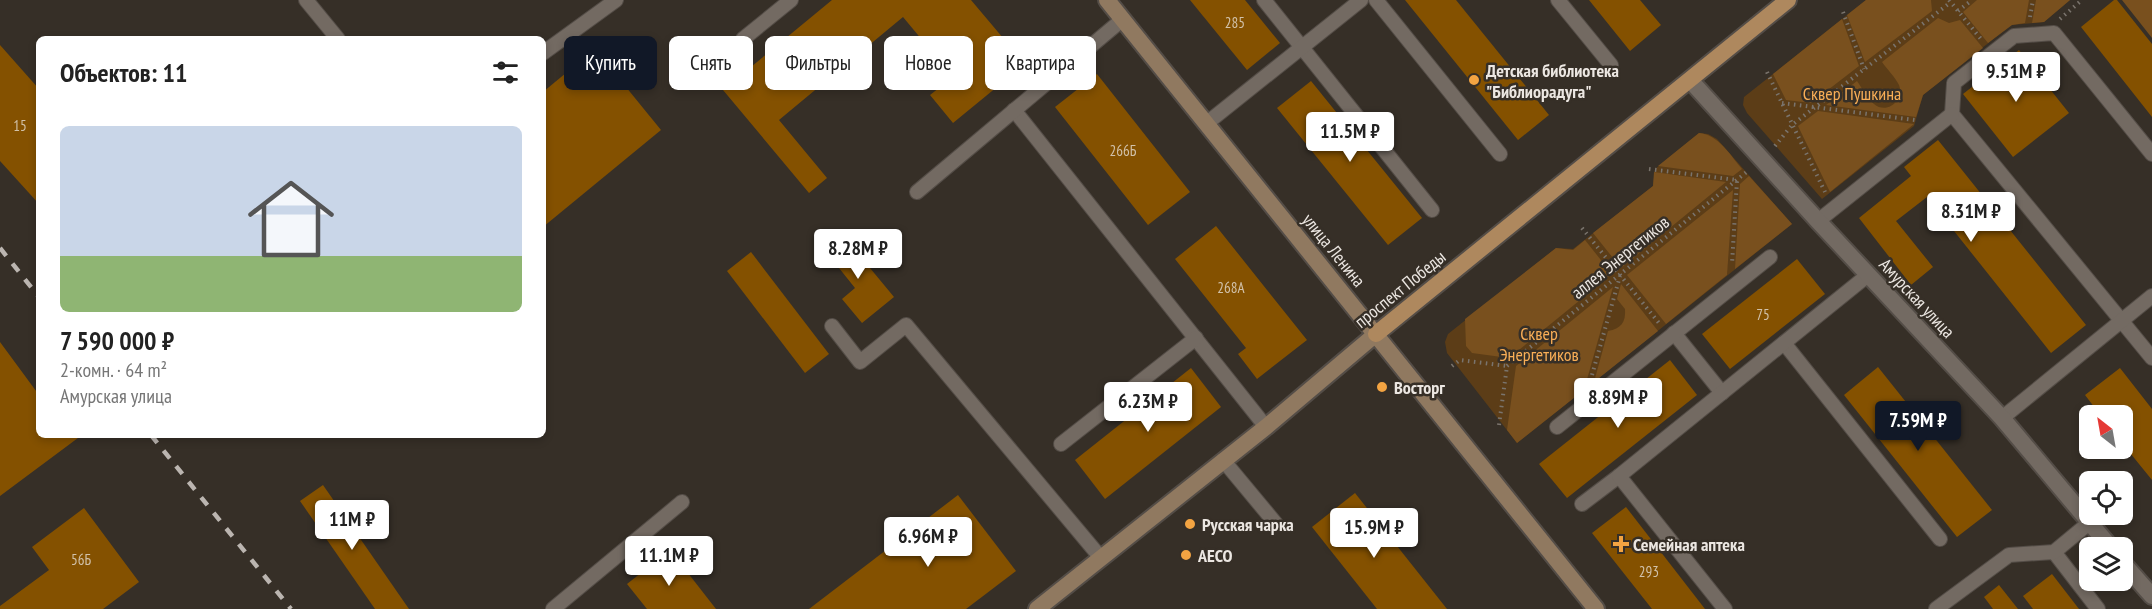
<!DOCTYPE html>
<html lang="ru">
<head>
<meta charset="utf-8">
<style>
	body { margin:0; font-family:"PT Sans Narrow",sans-serif; background:#f6f6f6; color:#222; height:100vh; display:flex; flex-direction:column; font-size:22px; white-space:nowrap }
	* { box-sizing:border-box; margin:0 }
	p { font-size:20px; color:#767676 }
	.icon { flex:none; width:33px; height:33px; fill:none; stroke:currentColor; stroke-width:2; stroke-linecap:round; stroke-linejoin:round }
	.map { position:relative; flex:1; overflow:hidden }
	.drawer { position:absolute; left:36px; top:36px; width:510px; height:402px; display:flex; flex-direction:column; background:#fff; border-radius:9px; box-shadow:0 3px 9px #0003 }
	.drawer>* { flex:none }
	.guide { position:absolute; left:564px; top:36px; width:570px; height:54px; display:flex; gap:12px }
	.needle { width:39px; rotate:329deg }
	.tools { position:absolute; left:2079px; top:405px; display:grid; gap:12px }
	.tools a { display:grid; place-items:center; width:54px; height:54px; border-radius:9px; background:#fff; box-shadow:0 3px 9px #0003; font-size:30px }
	.price { position:absolute; translate:-50% -51px; padding:0 14px; border-radius:6px; background:#fff; color:#222; font-size:20px; line-height:39px; filter:drop-shadow(0 2px 3px #0008) }
	.price::after { content:''; position:absolute; left:50%; top:36px; width:18px; height:14px; margin-left:-9px; background:inherit; clip-path:polygon(0 0,100% 0,50% 100%) }
	.price.on { background:#111827; color:#fff }
	ul { padding:0; list-style:none }
	li { display:grid; align-content:center; gap:12px; height:318px; padding:0 24px }
	li+li { border-top:2px solid #e0e0e0 }
	li span { display:grid; place-items:center; height:186px; border-radius:9px; color:#555 }
	li>.icon { margin-inline-start:auto }
	span .icon { width:108px; height:108px; fill:#fffc; stroke-width:1 }
	li b { font-size:26px }
	h2 { display:flex; justify-content:space-between; align-items:center; height:72px; padding:0 24px; font-size:26px }
	.pill { padding:0 21px; border-radius:9px; background:#fff; box-shadow:0 3px 9px #0003; font-size:21px; line-height:54px }
	.pill.on { background:#111827; color:#fff }
	.map>svg:first-child { display:block }
	.green { fill:#5c3d17 }
	.forest { fill:#79501e }
	.building { fill:#845100 }
	.lines { fill:none; stroke-linecap:round; stroke-linejoin:round }
	.service-casing { stroke:#544d47; stroke-width:16 }
	.minor-casing { stroke:#544d47; stroke-width:20 }
	.secondary-casing { stroke:#544d47; stroke-width:20 }
	.primary-casing { stroke:#544d47; stroke-width:20 }
	.path { stroke:#7a746d; stroke-width:4; stroke-dasharray:1.5 4.5; stroke-linecap:butt }
	.service { stroke:#736a62; stroke-width:14 }
	.minor { stroke:#736a62; stroke-width:16 }
	.secondary { stroke:#907960; stroke-width:16 }
	.primary { stroke:#ae885e; stroke-width:16 }
	.rail { stroke:#bbb5b0; stroke-width:4.5; stroke-dasharray:10 10; stroke-linecap:butt }
	.poi-dot { fill:#f3a442; stroke:#362f27; stroke-width:2 }
	.labels { text-anchor:middle; dominant-baseline:central; stroke-width:5; stroke-linejoin:round; paint-order:stroke }
	.number-label { font-size:15px; fill:#d2c2aa }
	.poi-label { font-size:18px; font-weight:bold; fill:#ece7e2; stroke:#362f27; text-anchor:start }
	.park-label { font-size:18px; fill:#f9ae56; stroke:#362f27 }
	.street-label { font-size:18px; fill:#ece7e2; stroke:#362f27 }
</style>
</head>
<body>
<div class="map">
<svg width="2152" height="609" viewBox="0 0 2152 609">
	<rect width="100%" height="100%" fill="#362f27"/>
	<g class="green">
		<path d="M1866,0H2070L2044,22L2011,25L1923,95L1914,126L1822,199L1747,113L1743,105L1744,97Z"/>
		<path d="M1699,133L1708,134L1717,139L1792,224L1517,443L1447,353L1445,342L1448,334L1556,248L1573,249L1653,186L1655,169Z"/>
	</g>
	<g class="forest">
		<path d="M1866,0H1931L1932,11L1865,62L1847,15Z"/>
		<path d="M1977,0H2029L2025,23L2012,25L1988,43L1963,12Z"/>
		<path d="M2036,0H2070L2044,22L2032,23Z"/>
		<path d="M2122,0H2152V38Z"/>
		<path d="M1938,18L1949,23L1960,20L1983,48L1923,95L1916,117L1826,105L1857,81C1862,88 1867,99 1874,104C1887,115 1905,100 1899,85C1895,77 1887,69 1882,62Z"/>
		<path d="M1842,19L1859,66L1811,103L1786,100L1773,74Z"/>
		<path d="M1818,111L1914,124L1830,192L1798,126Z"/>
		<path d="M1699,133C1719,135 1730,155 1742,169L1733,176L1658,166Z"/>
		<path d="M1654,172L1726,182L1621,268L1593,233L1653,186Z"/>
		<path d="M1749,176L1792,224L1735,269L1740,184Z"/>
		<path d="M1733,190L1727,275L1666,324L1627,275Z"/>
		<path d="M1585,240L1612,274L1509,358L1472,353L1466,346L1465,319L1556,248L1573,250Z"/>
		<path d="M1621,284L1658,331L1594,382L1608,331C1621,329 1626,322 1625,309L1617,299Z"/>
		<path d="M1613,287L1584,390L1517,443L1507,430L1516,366Z"/>
	</g>
	<g class="building">
		<path d="M832,0H971L1025,64L953,123L930,95L953,77L903,17L779,120L827,178L809,193L723,90Z"/>
		<path d="M1190,0H1245L1280,43L1247,70Z"/>
		<path d="M1405,0H1456L1549,115L1518,140Z"/>
		<path d="M1589,0H1640L1661,25L1630,51Z"/>
		<path d="M2114,0H2117L2152,44V117L2081,27Z"/>
		<path d="M0,45L39,89V204L0,161Z"/>
		<path d="M595,49L661,130L543,227V92Z"/>
		<path d="M2019,50L2069,113L2013,157L1963,94Z"/>
		<path d="M1097,74L1190,192L1148,225L1055,107Z"/>
		<path d="M1311,81L1422,218L1388,245L1277,108Z"/>
		<path d="M1938,140L2086,325L2051,353L1927,197L1896,221L1933,267L1911,285L1859,218L1911,176L1904,167Z"/>
		<path d="M1216,226L1307,340L1257,379L1238,354L1246,348L1175,259Z"/>
		<path d="M841,233L894,297L862,323L842,299L855,288L823,248Z"/>
		<path d="M751,252L829,354L805,373L727,271Z"/>
		<path d="M1797,259L1825,294L1730,369L1702,334Z"/>
		<path d="M0,342L39,395V435H82L0,496Z"/>
		<path d="M1670,360L1697,395L1567,498L1539,464Z"/>
		<path d="M1878,367L1992,510L1957,537L1844,395Z"/>
		<path d="M1191,368L1221,407L1105,499L1075,460Z"/>
		<path d="M2120,368L2152,409V480L2122,443V416H2101L2085,395Z"/>
		<path d="M323,485L409,609H375L300,501Z"/>
		<path d="M1355,493L1447,609H1377L1312,527Z"/>
		<path d="M958,495L1016,571L966,609H809Z"/>
		<path d="M1626,507L1705,609H1652L1592,533Z"/>
		<path d="M84,508L139,582L103,609H0V606L49,570L32,547Z"/>
		<path d="M670,550L716,609H647L627,584Z"/>
		<path d="M2052,574L2079,609H2033L2023,596Z"/>
		<path d="M1999,585L2018,609H1993L1984,597Z"/>
	</g>
	<g class="lines">
		<g class="service-casing">
			<g id="service">
				<path d="M306,0L338,39"/>
				<path d="M1264,0L1432,210"/>
				<path d="M1376,0L1500,154"/>
				<path d="M1558,0L1611,65"/>
				<path d="M743,39L791,0"/>
				<path d="M543,53L616,0"/>
				<path d="M1014,110L1266,427"/>
				<path d="M1207,123L1361,0"/>
				<path d="M2152,154L2054,33L2014,36L1954,83L1952,114L2152,358"/>
				<path d="M917,192L1123,19"/>
				<path d="M1818,221L1952,114"/>
				<path d="M832,326L860,362L906,325L1101,558"/>
				<path d="M1674,333L1722,393"/>
				<path d="M1784,343L1940,539"/>
				<path d="M2002,418L2152,296"/>
				<path d="M1557,427L1770,257"/>
				<path d="M1061,444L1196,338"/>
				<path d="M1223,460L1277,525"/>
				<path d="M1582,504L1619,476"/>
				<path d="M2054,552L2098,609"/>
				<path d="M553,609L682,502"/>
				<path d="M1725,609L1619,476L1868,275"/>
				<path d="M1936,609L2009,555L2054,552L2089,523"/>
			</g>
		</g>
		<g class="minor-casing">
			<g id="minor">
				<path d="M1690,80L1818,221L2002,418L2111,548"/>
				<path d="M2122,562L2152,596"/>
			</g>
		</g>
		<g class="secondary-casing">
			<g id="secondary">
				<path d="M1107,0L1596,609"/>
				<path d="M1037,609L1266,427L1376,334"/>
			</g>
		</g>
		<g class="primary-casing">
			<path id="primary" d="M1376,334L1788,0"/>
		</g>
		<g class="path">
			<path d="M1949,0L1981,39"/>
			<path d="M1958,11L1972,0"/>
			<path d="M1843,12L1864,69"/>
			<path d="M2030,17L2033,0"/>
			<path d="M2060,19L2082,0"/>
			<path d="M1767,72L1825,192"/>
			<path d="M1782,103L1915,120"/>
			<path d="M1775,146L1792,125L1951,2"/>
			<path d="M1649,169L1737,180L1732,264"/>
			<path d="M1582,228L1659,323"/>
			<path d="M1452,366L1460,360L1507,366"/>
			<path d="M1507,366L1749,170"/>
			<path d="M1592,375L1620,276"/>
			<path d="M1499,425L1507,366"/>
		</g>
		<use href="#service" class="service"/>
		<use href="#minor" class="minor"/>
		<use href="#secondary" class="secondary"/>
		<use href="#primary" class="primary"/>
		<g class="rail">
			<path d="M0,248L39,297"/>
			<path d="M151,435L291,609"/>
		</g>
	</g>
	<g class="poi-dot">
		<circle cx="1474" cy="80" r="6"/>
		<circle cx="1382" cy="387" r="6"/>
		<circle cx="1190" cy="524" r="6"/>
		<path d="M1618 535h6v6h6v6h-6v6h-6v-6h-6v-6h6z"/>
		<circle cx="1186" cy="555" r="6"/>
	</g>
	<g class="labels">
		<g class="number-label">
			<text x="1235" y="22">285</text>
			<text x="20" y="125">15</text>
			<text x="1123" y="150">266Б</text>
			<text x="1231" y="287">268А</text>
			<text x="1763" y="314">75</text>
			<text x="81" y="559">56Б</text>
			<text x="1649" y="571">293</text>
		</g>
		<g class="poi-label">
			<text x="1486" y="70">Детская библиотека<tspan x="1486" dy="21">"Библиорадуга"</tspan></text>
			<text x="1394" y="387">Восторг</text>
			<text x="1202" y="524">Русская чарка</text>
			<text x="1633" y="544">Семейная аптека</text>
			<text x="1198" y="555">AECO</text>
		</g>
		<g class="park-label">
			<text x="1852" y="93">Сквер Пушкина</text>
			<text x="1539" y="333">Сквер<tspan x="1539" dy="21">Энергетиков</tspan></text>
		</g>
		<g class="street-label">
			<text transform="translate(1334 250) rotate(51)">улица Ленина</text>
			<text transform="translate(1620 257) rotate(-39)">аллея Энергетиков</text>
			<text transform="translate(1400 289) rotate(-39)">проспект Победы</text>
			<text transform="translate(1917 298) rotate(47)">Амурская улица</text>
		</g>
	</g>
</svg>
<div class="tools">
<a><svg class="needle" viewBox="-14 -14 28 28"><path d="M0-13l5 13h-10z" fill="#e53935"/><path d="M0 13l5-13h-10z" fill="#767676"/></svg></a>
<a><svg class="icon" aria-label="locate" viewBox="0 0 24 24"><circle cx="12" cy="12" r="6"/><path d="M12 2v4M12 18v4M2 12h4M18 12h4"/></svg></a>
<a><svg class="icon" aria-label="layers" viewBox="0 0 24 24"><path d="M12 4l9 5-9 5-9-5zM3 14l9 5 9-5"/></svg></a>
</div>
<b class="price" style="left:2016px;top:103px">9.51M ₽</b>
<b class="price" style="left:1350px;top:163px">11.5M ₽</b>
<b class="price" style="left:1971px;top:243px">8.31M ₽</b>
<b class="price" style="left:858px;top:280px">8.28M ₽</b>
<b class="price" style="left:1618px;top:429px">8.89M ₽</b>
<b class="price" style="left:1148px;top:433px">6.23M ₽</b>
<b class="price on" style="left:1918px;top:452px">7.59M ₽</b>
<b class="price" style="left:352px;top:551px">11M ₽</b>
<b class="price" style="left:1374px;top:559px">15.9M ₽</b>
<b class="price" style="left:928px;top:568px">6.96M ₽</b>
<b class="price" style="left:669px;top:587px">11.1M ₽</b>
<div class="guide">
<a class="pill on">Купить</a>
<a class="pill">Снять</a>
<a class="pill">Фильтры</a>
<a class="pill">Новое</a>
<a class="pill">Квартира</a>
</div>
<section class="drawer">
<h2>Объектов: 11<svg class="icon" aria-label="filters" viewBox="0 0 24 24"><path d="M4 7h16M4 17h16"/><circle cx="9" cy="7" r="2"/><circle cx="15" cy="17" r="2"/></svg></h2>
<ul>
<li><span style="background:linear-gradient(#c9d6e8 70%,#8fb573 0)"><svg class="icon" aria-label="home" viewBox="0 0 24 24"><path d="M3 11l9-7 9 7M6 9v11h12V9"/></svg></span><div><b>7 590 000 ₽</b><p>2-комн. · 64 m²</p><p>Амурская улица</p></div></li>
</ul>
</section>
</div>
</body>
</html>
